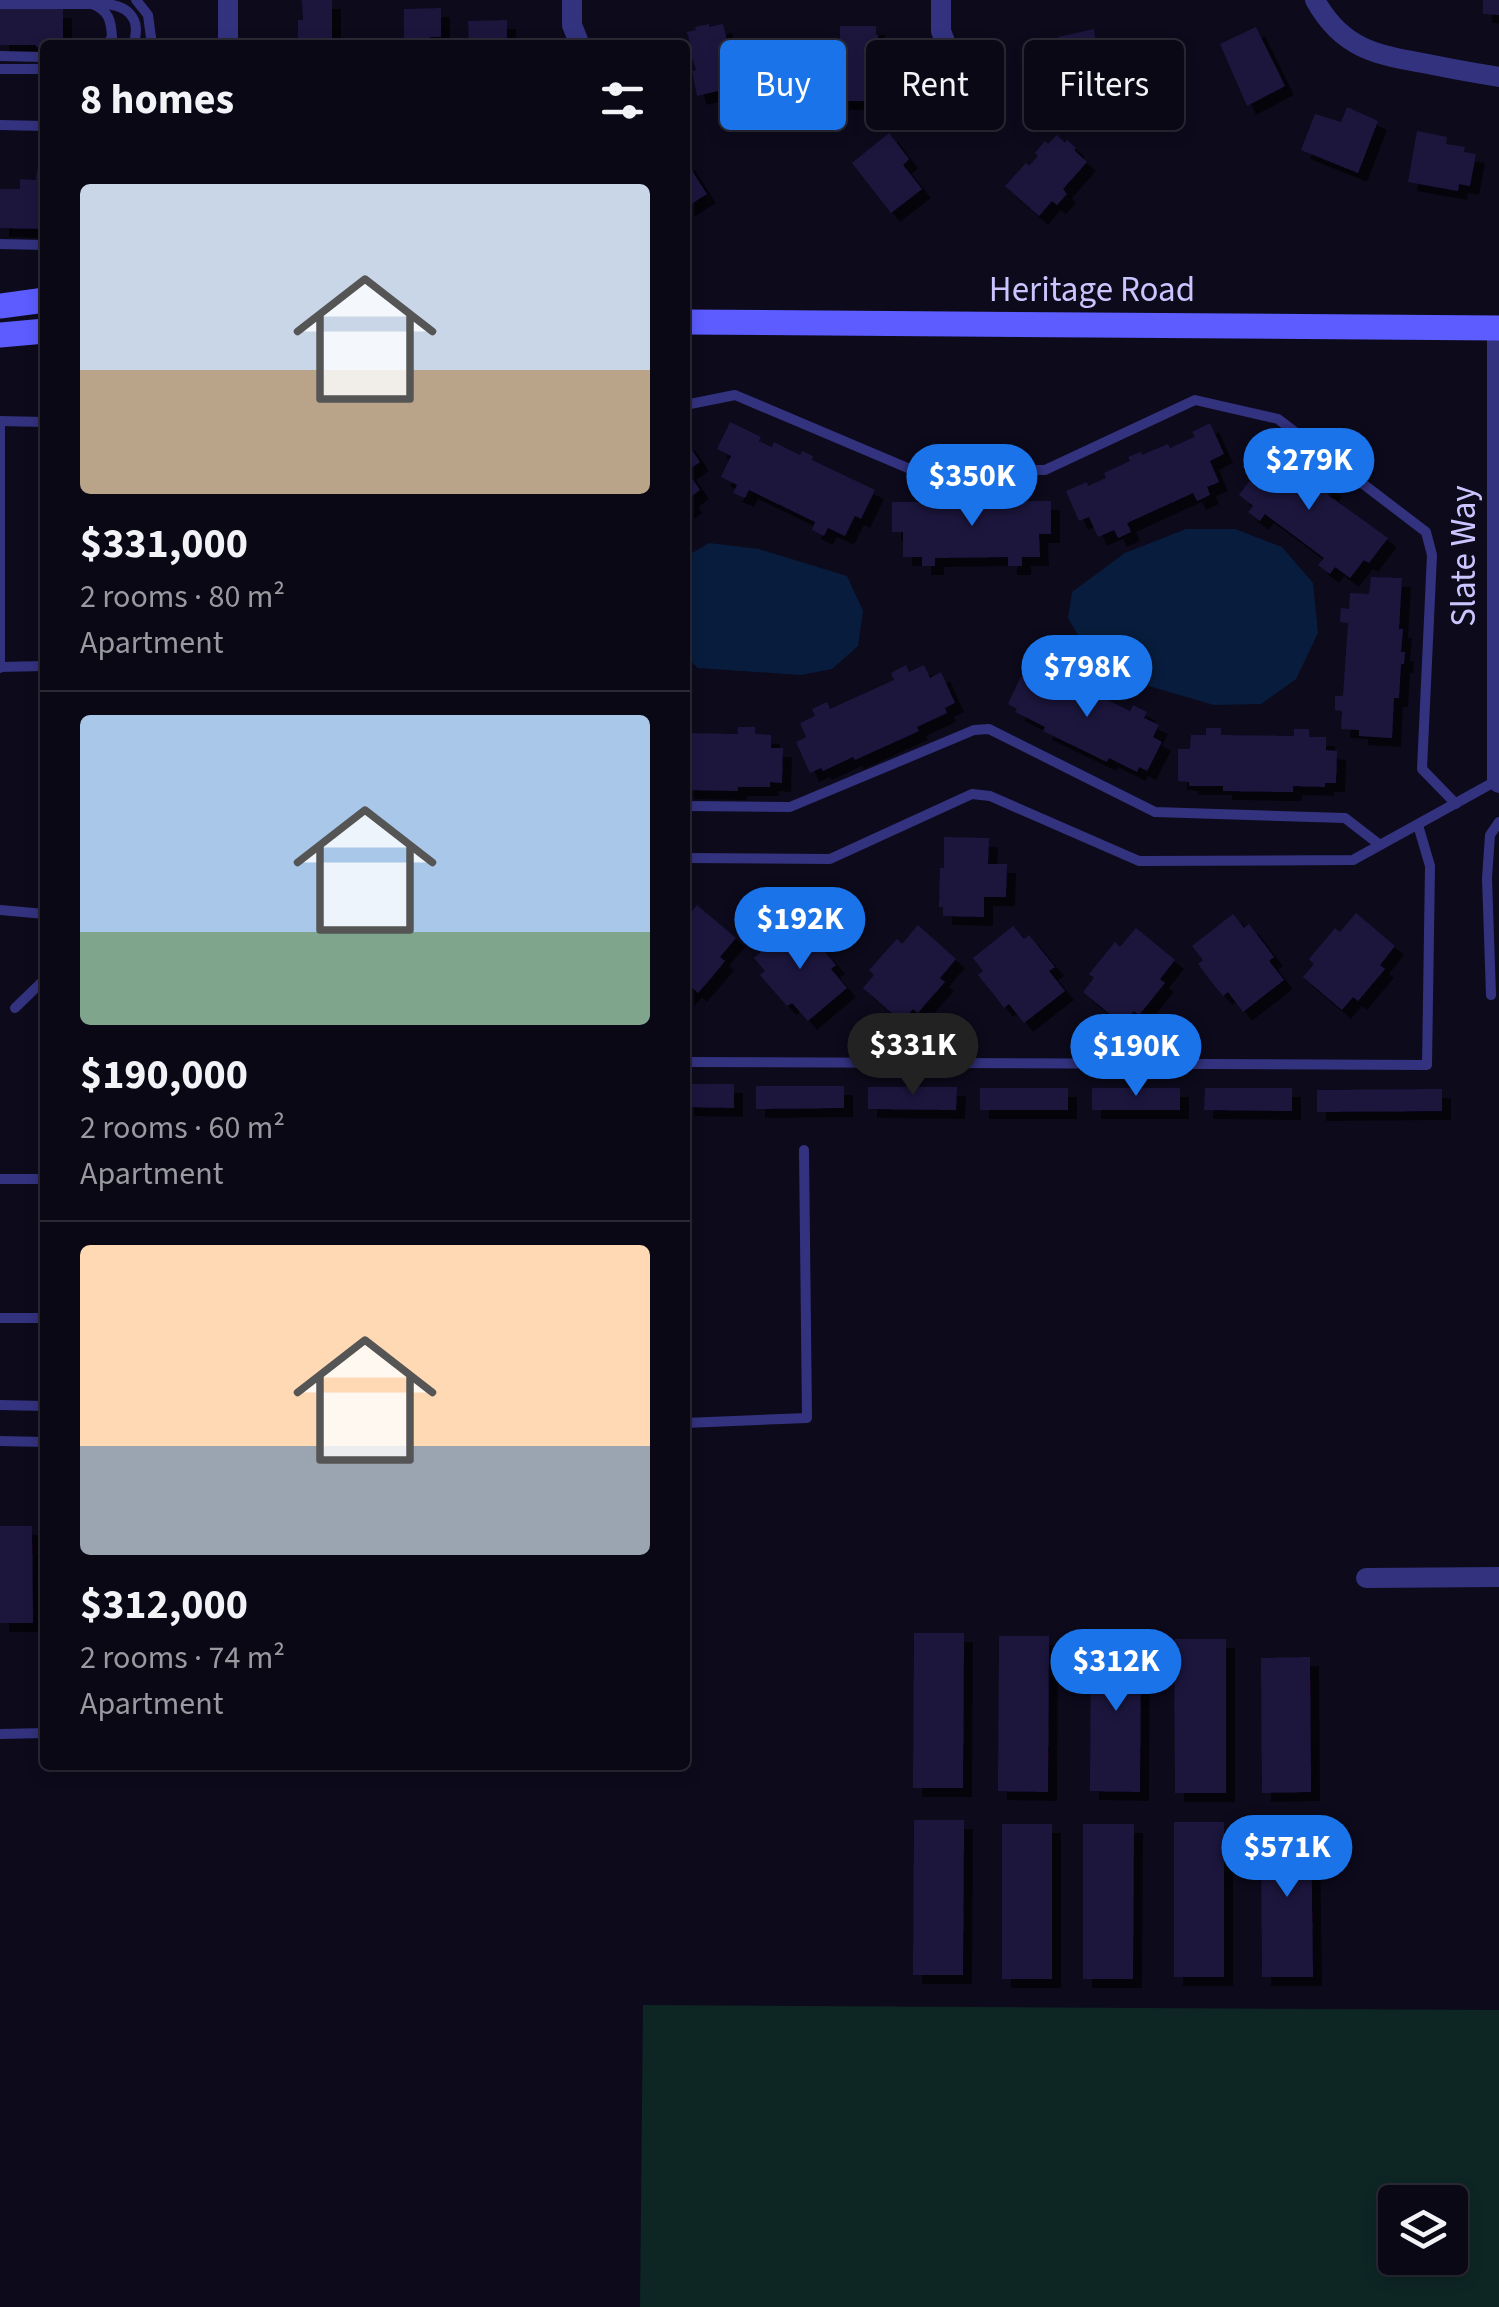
<!DOCTYPE html>
<html lang="en">
<head>
<meta charset="utf-8">
<style>
	body { margin:0; font-family:"Source Sans 3",sans-serif; background:#13111e; color:#f1f3f6; height:100vh; display:flex; flex-direction:column; font-size:38px; white-space:nowrap }
	* { box-sizing:border-box; margin:0 }
	p { font-size:32px; color:#999aa0 }
	.icon { flex:none; width:55px; height:55px; fill:none; stroke:currentColor; stroke-width:2; stroke-linecap:round; stroke-linejoin:round }
	.map { position:relative; flex:1; overflow:hidden }
	.side { position:absolute; left:40px; top:40px; width:650px; height:1730px; display:flex; flex-direction:column; background:#0a0815; border-radius:10px; box-shadow:0 5px 15px #0003,0 0 0 2px #2a2934 }
	.side>* { flex:none }
	.guide { position:absolute; left:720px; top:40px; width:628px; height:90px; display:flex; gap:20px }
	.controls { position:absolute; left:1378px; top:2185px; display:grid; gap:20px }
	.controls a { display:grid; place-items:center; width:90px; height:90px; border-radius:10px; background:#0a0815; box-shadow:0 5px 15px #0003,0 0 0 2px #2a2934; font-size:50px }
	.price { position:absolute; translate:-50% -85px; padding:0 22px; border-radius:35px; background:#1a73e8; color:#fff; font-size:32px; line-height:65px; filter:drop-shadow(0 2px 5px #0008) }
	.price::after { content:''; position:absolute; left:50%; top:60px; width:30px; height:22px; margin-left:-15px; background:inherit; clip-path:polygon(0 0,100% 0,50% 100%) }
	.price.on { background:#222; color:#fff }
	ul { padding:0; list-style:none }
	li { display:grid; align-content:center; gap:20px; height:530px; padding:0 40px }
	li+li { border-top:2px solid #2a2934 }
	li span { display:grid; place-items:center; height:310px; border-radius:10px; color:#555 }
	li>.icon { margin-inline-start:auto }
	span .icon { width:180px; height:180px; fill:#fffc; stroke-width:1 }
	li b { font-size:42px }
	h2 { display:flex; justify-content:space-between; align-items:center; height:120px; padding:0 40px; font-size:42px }
	.tag { padding:0 35px; border-radius:10px; background:#0a0815; box-shadow:0 5px 15px #0003,0 0 0 2px #2a2934; font-size:35px; line-height:90px }
	.tag.on { background:#1a73e8; color:#fff }
	.map>svg:first-child { display:block }
	.green { fill:#0d2624; fill-rule:evenodd }
	.water { fill:#081d3d }
	.building { fill:#1c153e; filter:url(#shadow) }
	.lines { fill:none; stroke-linecap:round; stroke-linejoin:round }
	.service { stroke:#33327e; stroke-width:10 }
	.minor { stroke:#33327e; stroke-width:20 }
	.secondary { stroke:#5c5cff; stroke-width:25 }
	.labels { text-anchor:middle; dominant-baseline:central; stroke-width:8; stroke-linejoin:round; paint-order:stroke }
	.street-label { font-size:35px; fill:#cac5ff; stroke:#0d0a1c }
</style>
</head>
<body>
<div class="map">
<svg width="1499" height="2307" viewBox="0 0 1499 2307">
	<defs>
		<filter id="shadow"><feDropShadow dx="9" dy="9" stdDeviation="0" flood-color="#0009"/></filter>
	</defs>
	<rect width="100%" height="100%" fill="#0d0a1c"/>
	<path class="green" d="M643,2005L1499,2010V2307H640ZM1395,2202H1450V2258H1395Z"/>
	<g class="water">
		<path d="M1186,529H1235L1282,547L1313,583L1318,633L1296,679L1261,704L1214,705L1149,686L1088,652L1068,618L1072,592L1125,553Z"/>
		<path d="M709,543L759,549L847,576L863,611L858,646L832,669L801,675L698,668L685,656V557Z"/>
	</g>
	<g class="building">
		<path d="M302,0H332V45H292V38H298V20H303Z"/>
		<path d="M1483,0H1499V15L1483,14Z"/>
		<path d="M441,8V37H430V45H414V38H404V9Z"/>
		<path d="M0,9H63V45L36,47V45H0Z"/>
		<path d="M507,20V45H469L468,21Z"/>
		<path d="M709,24V27L723,24L738,86L697,96L692,71L696,70L693,60L688,61L685,44L690,43L687,32L696,30L695,27Z"/>
		<path d="M840,26H876V35H878V58H875L877,101H840Z"/>
		<path d="M1256,27L1285,86L1247,106L1220,44Z"/>
		<path d="M1094,29L1096,43L1099,42L1102,61H1099L1100,66L1113,64L1115,93L1104,95L1105,100L1094,102V105L1068,109L1060,74L1066,73L1058,37Z"/>
		<path d="M1347,107L1378,121L1358,173L1301,150L1315,114L1341,122Z"/>
		<path d="M1417,131L1447,137L1446,144L1465,147L1464,152L1476,154L1470,186L1459,184L1458,191L1408,182Z"/>
		<path d="M889,133L909,159L903,165L922,189L891,213L852,163Z"/>
		<path d="M1057,135L1065,143L1067,140L1076,148L1074,150L1087,162L1063,189L1067,194L1057,205L1052,201L1039,216L1005,186L1026,163L1029,166L1038,156L1035,153L1045,141L1048,144Z"/>
		<path d="M685,160L707,194L685,208Z"/>
		<path d="M37,169H45V229L0,228V189H20V179L36,180Z"/>
		<path d="M730,422L761,437L759,441L772,447L774,442L800,455L802,451L813,456L812,460L875,490L861,519L855,516L845,536L828,528L824,536L812,530L815,522L749,490L745,498L733,493L737,485L721,477L731,456L717,449Z"/>
		<path d="M1210,423L1224,454L1210,461L1219,482L1207,487L1210,495L1197,501L1193,493L1127,523L1131,532L1118,538L1114,530L1098,537L1089,517L1079,521L1066,491L1087,482L1088,486L1106,478L1104,473L1130,461L1128,457L1141,452L1142,455L1168,444L1170,448L1192,438L1195,437L1192,432Z"/>
		<path d="M685,440L700,462L687,471L700,490L689,498L693,504L685,510Z"/>
		<path d="M1260,443L1287,463L1285,466L1296,474L1298,471L1321,487L1324,482L1329,485L1333,488L1328,495L1388,538L1369,563L1364,560L1350,578L1335,567L1330,574L1318,565L1324,558L1265,514L1260,521L1248,512L1253,506L1239,495L1254,475L1242,467Z"/>
		<path d="M965,497H978V501H1051V534H1039L1040,557H1022V566H1008V557L935,558V566H922V557H903V532H892V502H965Z"/>
		<path d="M1371,577L1402,578L1399,629H1403L1401,652H1405L1404,664H1401L1399,698H1394L1392,738L1359,736V730L1341,729L1342,711L1335,710V696H1343L1348,623L1340,622L1341,608L1349,609L1350,593L1369,594Z"/>
		<path d="M906,665L909,672L924,665L930,678L941,672L955,703L945,708L947,713L917,727L919,731L855,760L853,757L823,771L821,768L810,773L796,742L806,737L800,723L815,716L812,709L827,702L830,709L894,680L891,673Z"/>
		<path d="M1038,667L1052,673L1056,667L1068,674L1065,679L1130,711L1133,705L1147,712L1144,718L1159,725L1153,737L1162,742L1147,771L1139,767L1137,772L1109,758L1107,762L1043,731L1045,727L1015,712L1017,709L1008,704L1021,676L1031,681Z"/>
		<path d="M738,727H755V734L771,735V748H783L782,783L770,782V787H738V791L685,790V733L738,734Z"/>
		<path d="M1206,728H1221V735L1294,736V729H1309V737H1326V750L1337,751L1336,783H1325V787L1293,786V792H1280L1223,791V786H1189V782L1178,781V749H1190L1191,735H1206Z"/>
		<path d="M944,837L989,838L988,864H1007L1006,897H984V917L943,916V907H939L940,868H944Z"/>
		<path d="M697,905L736,938L720,957L725,961L712,977L698,993L693,988L685,998V919Z"/>
		<path d="M1356,913L1395,946L1380,965L1385,969L1358,1001L1353,997L1342,1010L1303,977L1314,964L1309,959L1335,928L1340,932Z"/>
		<path d="M1233,914L1244,928L1249,924L1274,957L1269,961L1284,980L1243,1012L1228,992L1223,996L1213,984L1198,964L1203,960L1192,946Z"/>
		<path d="M793,924L804,937L809,933L836,965L831,969L847,988L808,1021L792,1003L787,1006L772,989L760,975L765,971L754,958Z"/>
		<path d="M918,925L956,959L940,978L945,982L928,1001L918,1013L913,1009L902,1022L863,988L874,975L869,970L897,939L902,944Z"/>
		<path d="M1013,926L1024,939L1029,935L1055,967L1049,971L1065,991L1024,1023L1009,1004L1004,1008L995,996L978,975L983,971L973,958Z"/>
		<path d="M1136,928L1175,960L1160,979L1165,983L1139,1015L1134,1011L1123,1025L1083,992L1094,978L1089,974L1115,942L1120,947Z"/>
		<path d="M685,1084H734V1108L685,1107Z"/>
		<path d="M756,1086H844V1108L756,1109Z"/>
		<path d="M868,1087H957L956,1110L868,1109Z"/>
		<rect x="980" y="1088" width="88" height="22"/>
		<rect x="1092" y="1088" width="88" height="22"/>
		<path d="M1205,1088H1292V1111L1204,1110Z"/>
		<path d="M1442,1089V1111L1317,1112V1090Z"/>
		<path d="M0,1526H32L33,1623H0Z"/>
		<path d="M914,1633H964L963,1788H913Z"/>
		<path d="M999,1636H1049L1048,1792L998,1791Z"/>
		<path d="M1091,1636H1141L1140,1792L1090,1791Z"/>
		<path d="M1174,1639H1226V1793H1175Z"/>
		<path d="M1310,1657L1311,1792L1262,1793L1261,1658Z"/>
		<path d="M914,1820H964L963,1975H913Z"/>
		<rect x="1174" y="1822" width="50" height="155"/>
		<path d="M1261,1822H1311L1313,1977H1262Z"/>
		<rect x="1002" y="1824" width="50" height="155"/>
		<path d="M1083,1824H1134L1133,1979H1083Z"/>
	</g>
	<g class="lines">
		<g class="service">
			<path d="M136,0L148,15L152,45"/>
			<path d="M0,4H92C109,11 111,20 112,37L107,45"/>
			<path d="M98,4C126,3 143,17 133,45"/>
			<path d="M0,56L45,57"/>
			<path d="M0,69H45"/>
			<path d="M0,125L45,126"/>
			<path d="M0,244L45,245"/>
			<path d="M685,405L735,395L910,469L1045,470L1195,400L1278,419L1426,532L1432,555L1422,769L1456,804"/>
			<path d="M0,421L45,422"/>
			<path d="M0,667L45,666"/>
			<path d="M0,668V421"/>
			<path d="M685,806L790,807L974,730L989,729L1155,812L1345,818L1380,845"/>
			<path d="M685,858L830,859L972,794L990,796L1139,861L1353,860L1496,781"/>
			<path d="M0,910L45,914"/>
			<path d="M1491,995L1487,878L1490,835L1499,822"/>
			<path d="M15,1008L45,979"/>
			<path d="M685,1062L1427,1065L1430,866L1418,825"/>
			<path d="M0,1179H45"/>
			<path d="M0,1318H45"/>
			<path d="M0,1405L45,1406"/>
			<path d="M685,1423L807,1418L804,1150"/>
			<path d="M0,1441L45,1442"/>
			<path d="M0,1734L45,1733"/>
		</g>
		<g class="minor">
			<path d="M228,0V45"/>
			<path d="M572,0V25L580,45"/>
			<path d="M941,0V31L960,81"/>
			<path d="M1315,0C1342,49 1376,55 1428,64C1452,69 1475,73 1499,77"/>
			<path d="M1497,328V781L1499,783"/>
			<path d="M1366,1578L1499,1577"/>
		</g>
		<g class="secondary">
			<path d="M0,306L45,300"/>
			<path d="M685,322L1499,328"/>
			<path d="M0,335L45,331"/>
		</g>
	</g>
	<g class="labels">
		<g class="street-label">
			<text x="1092" y="290">Heritage Road</text>
			<text transform="translate(1464 556) rotate(-90)">Slate Way</text>
		</g>
	</g>
</svg>
<div class="controls">
<a><svg class="icon" aria-label="layers" viewBox="0 0 24 24"><path d="M12 4l9 5-9 5-9-5zM3 14l9 5 9-5"/></svg></a>
</div>
<b class="price" style="left:1309px;top:513px">$279K</b>
<b class="price" style="left:972px;top:529px">$350K</b>
<b class="price" style="left:1087px;top:720px">$798K</b>
<b class="price" style="left:800px;top:972px">$192K</b>
<b class="price on" style="left:913px;top:1098px">$331K</b>
<b class="price" style="left:1136px;top:1099px">$190K</b>
<b class="price" style="left:1116px;top:1714px">$312K</b>
<b class="price" style="left:1287px;top:1900px">$571K</b>
<div class="guide">
<a class="tag on">Buy</a>
<a class="tag">Rent</a>
<a class="tag">Filters</a>
</div>
<section class="side">
<h2>8 homes<svg class="icon" aria-label="filters" viewBox="0 0 24 24"><path d="M4 7h16M4 17h16"/><circle cx="9" cy="7" r="2"/><circle cx="15" cy="17" r="2"/></svg></h2>
<ul>
<li><span style="background:linear-gradient(#c9d6e8 60%,#b9a48a 0)"><svg class="icon" aria-label="home" viewBox="0 0 24 24"><path d="M3 11l9-7 9 7M6 9v11h12V9"/></svg></span><div><b>$331,000</b><p>2 rooms · 80 m²</p><p>Apartment</p></div></li>
<li><span style="background:linear-gradient(#a9c7e8 70%,#7fa58c 0)"><svg class="icon" aria-label="home" viewBox="0 0 24 24"><path d="M3 11l9-7 9 7M6 9v11h12V9"/></svg></span><div><b>$190,000</b><p>2 rooms · 60 m²</p><p>Apartment</p></div></li>
<li><span style="background:linear-gradient(#ffd9b3 65%,#9aa5b1 0)"><svg class="icon" aria-label="home" viewBox="0 0 24 24"><path d="M3 11l9-7 9 7M6 9v11h12V9"/></svg></span><div><b>$312,000</b><p>2 rooms · 74 m²</p><p>Apartment</p></div></li>
</ul>
</section>
</div>
</body>
</html>
